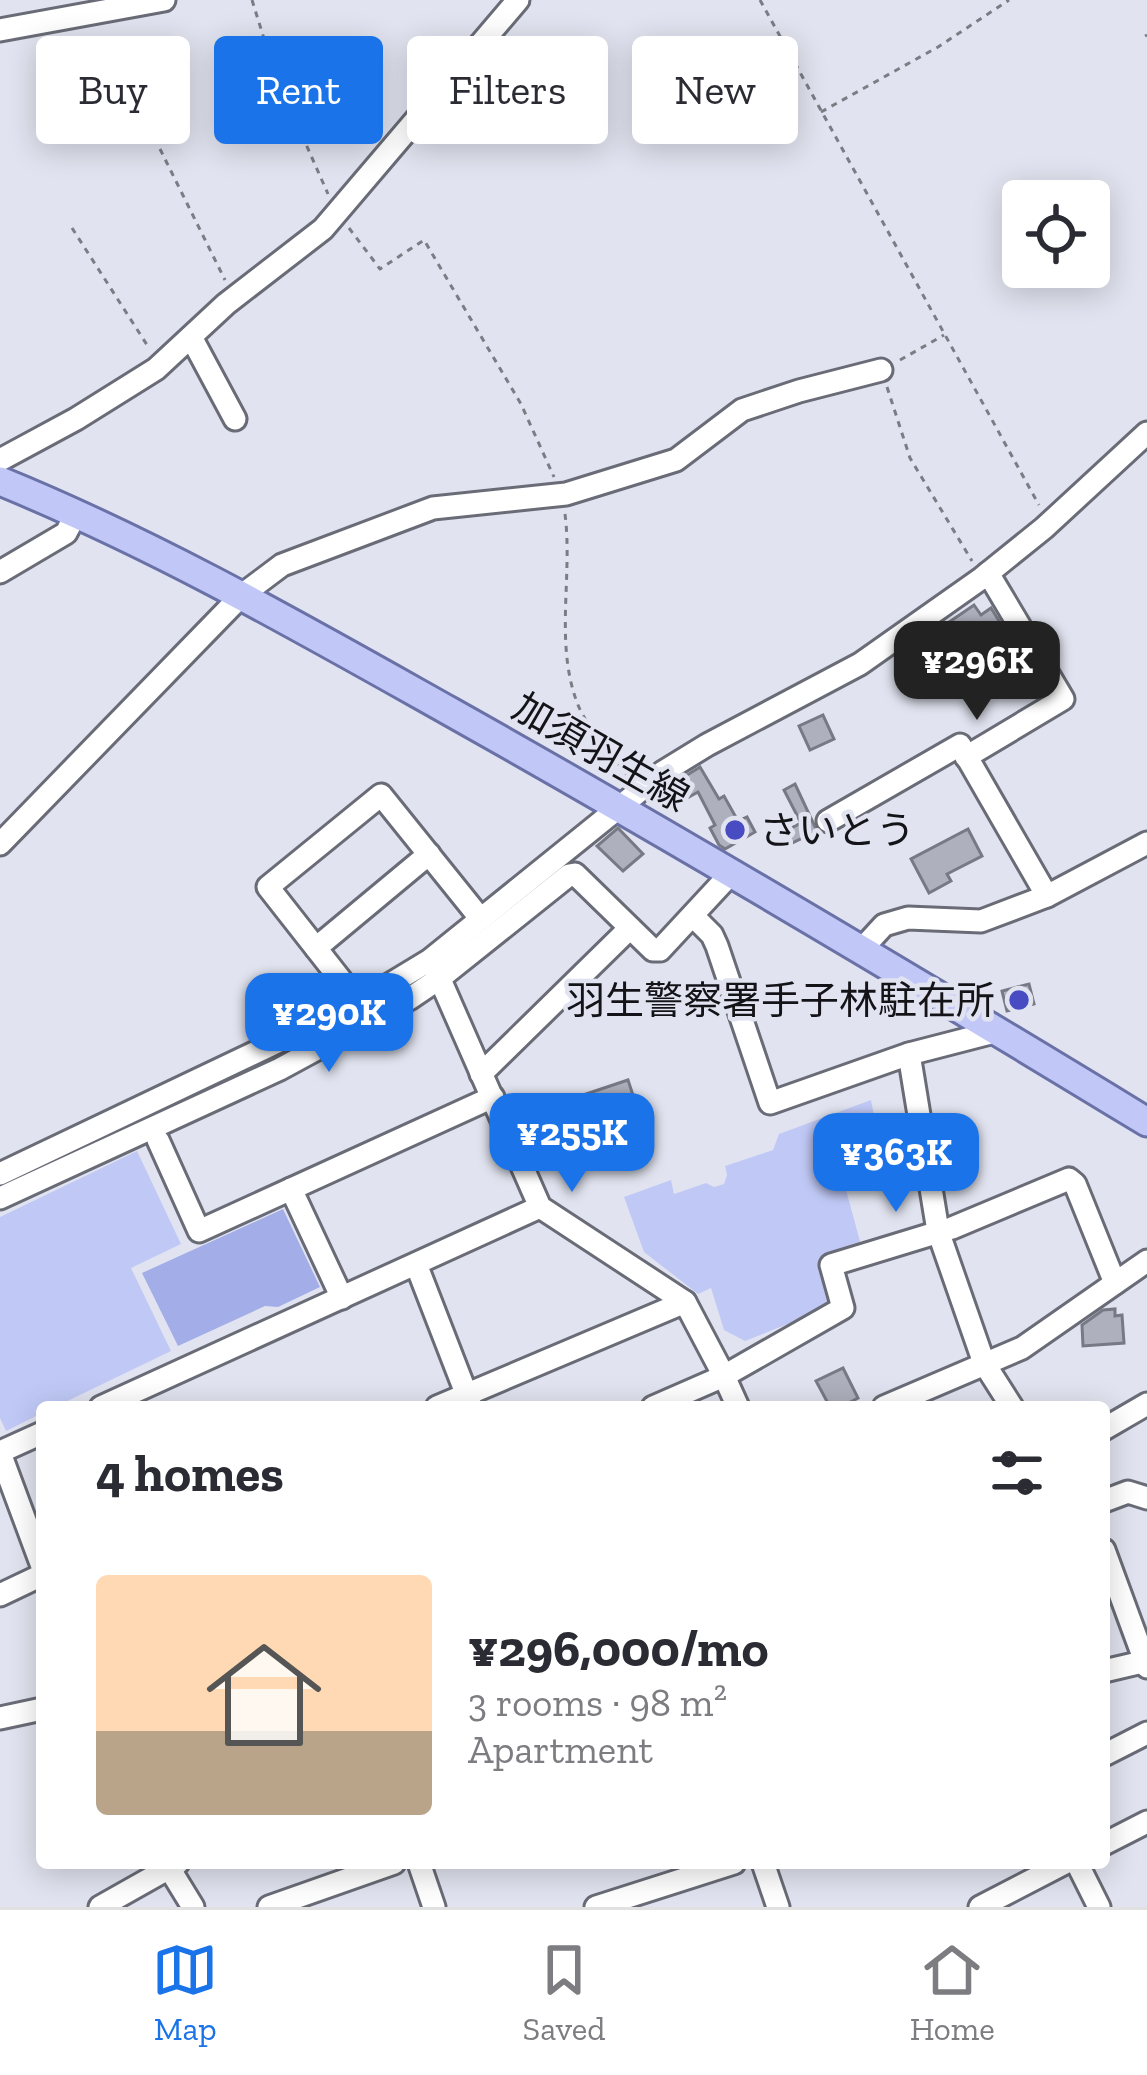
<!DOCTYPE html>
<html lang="en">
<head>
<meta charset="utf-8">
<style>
	body { margin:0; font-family:"Zilla Slab","Noto Sans JP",serif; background:#f2f2f3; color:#2b2b33; height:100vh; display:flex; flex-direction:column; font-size:45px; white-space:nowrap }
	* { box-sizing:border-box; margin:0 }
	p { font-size:39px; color:#7c7c81 }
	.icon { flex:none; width:66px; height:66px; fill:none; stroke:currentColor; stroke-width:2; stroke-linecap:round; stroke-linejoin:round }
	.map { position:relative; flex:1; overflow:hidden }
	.sheet { position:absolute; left:36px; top:1401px; width:1074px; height:468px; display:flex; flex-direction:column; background:#fff; border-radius:12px; box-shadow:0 6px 30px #0003 }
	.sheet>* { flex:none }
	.top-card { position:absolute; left:36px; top:36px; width:1077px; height:108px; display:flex; gap:24px }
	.controls { position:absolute; left:1002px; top:180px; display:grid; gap:24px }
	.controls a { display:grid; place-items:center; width:108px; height:108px; border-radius:12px; background:#fff; box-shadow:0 6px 30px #0003; font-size:60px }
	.price { position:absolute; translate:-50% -102px; padding:0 27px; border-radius:24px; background:#1a73e8; color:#fff; font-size:39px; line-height:78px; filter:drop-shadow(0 3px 6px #0008) }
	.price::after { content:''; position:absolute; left:50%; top:72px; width:36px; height:27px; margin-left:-18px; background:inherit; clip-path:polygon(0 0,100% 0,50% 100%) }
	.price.current { background:#222; color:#fff }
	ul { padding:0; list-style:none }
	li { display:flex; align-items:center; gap:36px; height:300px; padding:0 60px }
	li span { display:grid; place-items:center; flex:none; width:336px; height:240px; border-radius:12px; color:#555 }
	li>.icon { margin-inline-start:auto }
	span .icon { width:144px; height:144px; fill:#fffc; stroke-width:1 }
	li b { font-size:51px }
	h2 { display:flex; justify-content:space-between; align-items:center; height:144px; padding:0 60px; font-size:51px }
	.pill { padding:0 42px; border-radius:12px; background:#fff; box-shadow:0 6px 30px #0003; font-size:42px; line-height:108px }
	.pill.current { background:#1a73e8; color:#fff }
	.tab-bar { display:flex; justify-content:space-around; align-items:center; height:168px; border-top:3px solid #e1e1e2; background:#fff; font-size:33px; color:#7c7c81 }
	.tab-bar a { display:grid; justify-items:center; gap:6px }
	.tab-bar .current { color:#1a73e8 }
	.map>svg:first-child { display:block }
	.green { fill:#c0c9f6 }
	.water { fill:#a3ade7 }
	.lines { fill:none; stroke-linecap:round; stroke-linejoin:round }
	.stream { stroke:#a3ade7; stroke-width:4.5 }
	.building { fill:#aeb1bd; stroke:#777984; stroke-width:3 }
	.minor-casing { stroke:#696c76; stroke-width:27 }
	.major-casing { stroke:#6971a7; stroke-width:33 }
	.path { stroke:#7b7d85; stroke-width:3; stroke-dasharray:6 6; stroke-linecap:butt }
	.minor { stroke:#fff; stroke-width:21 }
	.major { stroke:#c1c8f8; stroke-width:27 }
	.poi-dot { fill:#484bc1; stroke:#e1e4f0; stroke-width:4.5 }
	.labels { text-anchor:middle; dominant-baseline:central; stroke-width:9; stroke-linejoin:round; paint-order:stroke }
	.street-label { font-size:39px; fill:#131318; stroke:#e1e4f0 }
	.poi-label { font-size:39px; fill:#131318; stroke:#e1e4f0; text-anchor:start }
</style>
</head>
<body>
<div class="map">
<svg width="1147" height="1907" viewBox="0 0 1147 1907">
	<rect width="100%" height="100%" fill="#e1e4f0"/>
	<g class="green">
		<path d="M871,1100L883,1161L842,1175L861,1245L821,1257L832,1301L830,1307L745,1341L724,1330L711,1288L698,1294L644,1252L624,1197L671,1180L674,1194L706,1183L714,1187L724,1184L727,1175L725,1166L773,1150L779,1134Z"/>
		<path d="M137,1151L181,1244L131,1268L171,1351L55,1407H42V1413L6,1431L0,1418V1217Z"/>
	</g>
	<path class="water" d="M283,1209L320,1287L278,1307L265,1306L178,1346L142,1273Z"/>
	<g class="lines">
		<path class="stream" d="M901,648L984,589"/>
	</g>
	<g class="building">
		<path d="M974,605L981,615L991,608L1017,650L950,696L929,666L934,662L920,642Z"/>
		<path d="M823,715L834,739L810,750L799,726Z"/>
		<path d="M700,767L719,799L724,796L738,821L747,817L755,832L725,849L719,845L710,828L715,825L698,792L689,797L679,780Z"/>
		<path d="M795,784L817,831L792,843L785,831L801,823L784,790Z"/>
		<path d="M618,828L643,854L623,871L597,846Z"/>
		<path d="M968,829L982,856L947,874L951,881L929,893L911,859Z"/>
		<path d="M1029,984L1034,1004L1007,1011L1002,991Z"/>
		<path d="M628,1080L648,1141L590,1160L571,1099Z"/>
		<path d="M1115,1309V1316L1122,1315L1124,1343L1083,1346L1082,1325L1103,1310Z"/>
		<path d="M843,1368L858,1398L841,1407H830L816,1381Z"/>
	</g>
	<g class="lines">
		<g class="minor-casing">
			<g id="minor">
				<path d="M0,30L164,0"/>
				<path d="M191,337L235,419"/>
				<path d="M0,460L76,419L156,369L226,304L323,229L518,0"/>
				<path d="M0,572L66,533L77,512"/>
				<path d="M966,757L1063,699L988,573"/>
				<path d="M828,821L960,745L1047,896"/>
				<path d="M0,844L242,595L282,565L433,508L566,494L676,460L742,410L799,391L881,370"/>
				<path d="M693,916L712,935L717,946L770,1103L909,1054"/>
				<path d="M316,948L429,854"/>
				<path d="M861,950L884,925L908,918L981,921L1047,896L1147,843"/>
				<path d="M435,968L540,1207L685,1302L724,1376L738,1407"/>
				<path d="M359,1003L268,887L381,795L480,918"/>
				<path d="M998,1031L909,1054L938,1231L984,1363L1012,1407"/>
				<path d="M481,1074L630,928"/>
				<path d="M158,1140L199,1231L493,1097"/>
				<path d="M0,1174L359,1003L430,960L663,772L707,745L860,664L982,578L1044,528L1147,433"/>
				<path d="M291,1189L342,1298"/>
				<path d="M0,1198L280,1069L409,999L440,978L569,875L575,874L653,950H660L724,881L729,872"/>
				<path d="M416,1264L471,1406"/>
				<path d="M101,1407L540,1207"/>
				<path d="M437,1407L685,1302"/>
				<path d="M653,1407L724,1376L843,1308L831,1265L952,1228L1069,1179L1075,1184L1115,1283"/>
				<path d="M884,1407L1022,1348L1147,1261"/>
				<path d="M1104,1429L1147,1404"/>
				<path d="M0,1452L42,1433"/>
				<path d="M0,1453L42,1566"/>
				<path d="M1104,1501L1128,1492L1147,1498"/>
				<path d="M1104,1550L1147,1667"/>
				<path d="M0,1595L42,1575"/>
				<path d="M1104,1671L1147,1661"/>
				<path d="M0,1718L42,1709"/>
				<path d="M1104,1755L1147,1733"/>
				<path d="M1104,1844L1147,1822"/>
				<path d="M166,1863L193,1907"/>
				<path d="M419,1863L434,1907"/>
				<path d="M763,1863L778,1907"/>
				<path d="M1077,1863L1099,1907"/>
				<path d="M100,1907L178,1863"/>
				<path d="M269,1907L394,1863"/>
				<path d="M596,1907L734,1863"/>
				<path d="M980,1907L1065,1863"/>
			</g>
		</g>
		<g class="major-casing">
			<path id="major" d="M0,481C157,545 303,629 451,712C686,844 917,982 1147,1122"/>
		</g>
		<g class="path">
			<path d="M252,0L275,74L328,194"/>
			<path d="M760,0L1039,505"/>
			<path d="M1145,36L1147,35"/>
			<path d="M821,112L938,47L1009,0"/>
			<path d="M160,149L225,280"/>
			<path d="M72,228L149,348"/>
			<path d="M349,228L380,269L424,240L521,404L554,477"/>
			<path d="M900,360L944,335"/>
			<path d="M887,387L910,458L972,561"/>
			<path d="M565,514C573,577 554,644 578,705C587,727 612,755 627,775"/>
		</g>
		<use href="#minor" class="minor"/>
		<use href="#major" class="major"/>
	</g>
	<g class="poi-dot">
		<circle cx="735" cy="830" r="12"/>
		<circle cx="1019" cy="1000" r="12"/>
	</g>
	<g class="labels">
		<g class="street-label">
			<text transform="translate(601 752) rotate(30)">加須羽生線</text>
		</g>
		<g class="poi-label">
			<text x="759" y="830">さいとう</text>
			<text x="995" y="1000" text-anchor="end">羽生警察署手子林駐在所</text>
		</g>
	</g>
</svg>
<div class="controls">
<a><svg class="icon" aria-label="locate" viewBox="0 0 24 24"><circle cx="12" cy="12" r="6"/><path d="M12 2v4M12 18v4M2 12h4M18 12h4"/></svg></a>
</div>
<b class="price current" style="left:977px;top:723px">¥296K</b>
<b class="price" style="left:329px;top:1075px">¥290K</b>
<b class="price" style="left:572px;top:1195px">¥255K</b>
<b class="price" style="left:896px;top:1215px">¥363K</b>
<div class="top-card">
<a class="pill">Buy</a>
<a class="pill current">Rent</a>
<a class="pill">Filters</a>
<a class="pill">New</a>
</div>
<section class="sheet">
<h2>4 homes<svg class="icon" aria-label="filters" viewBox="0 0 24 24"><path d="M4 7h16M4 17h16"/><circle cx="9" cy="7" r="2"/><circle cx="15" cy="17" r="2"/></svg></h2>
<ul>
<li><span style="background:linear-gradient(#ffd9b3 65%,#b9a48a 0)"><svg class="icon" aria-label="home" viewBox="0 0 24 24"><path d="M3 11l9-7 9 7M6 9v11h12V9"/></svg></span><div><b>¥296,000/mo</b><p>3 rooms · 98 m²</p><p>Apartment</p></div></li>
</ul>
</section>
</div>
<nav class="tab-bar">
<a class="current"><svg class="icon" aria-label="map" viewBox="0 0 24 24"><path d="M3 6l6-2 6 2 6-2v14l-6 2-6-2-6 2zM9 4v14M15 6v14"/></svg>Map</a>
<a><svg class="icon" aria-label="saved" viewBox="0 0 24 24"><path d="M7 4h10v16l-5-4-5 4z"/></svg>Saved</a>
<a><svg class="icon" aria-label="home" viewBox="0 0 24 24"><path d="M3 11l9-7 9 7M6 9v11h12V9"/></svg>Home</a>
</nav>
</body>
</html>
